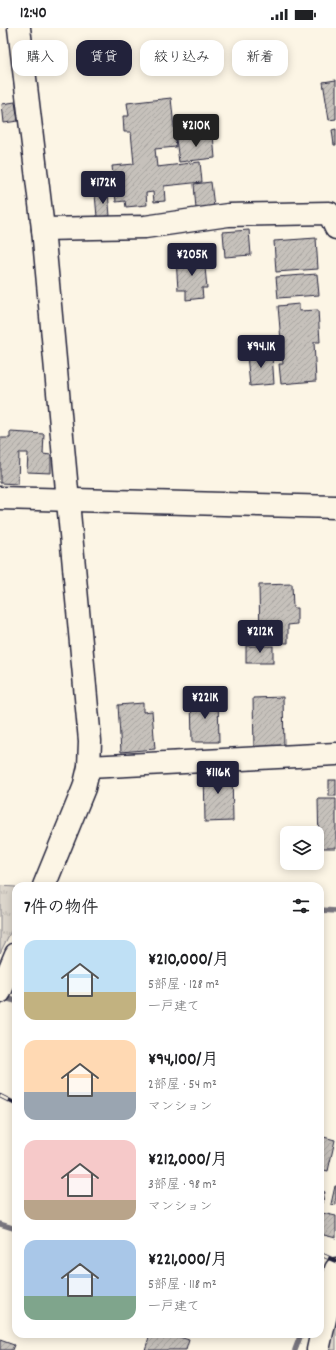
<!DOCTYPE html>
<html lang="ja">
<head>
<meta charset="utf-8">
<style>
	body { margin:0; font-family:Dekko,"Klee One",sans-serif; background:#f6f6f6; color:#202124; height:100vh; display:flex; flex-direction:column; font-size:15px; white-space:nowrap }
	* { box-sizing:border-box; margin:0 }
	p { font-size:13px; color:#757577 }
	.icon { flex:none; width:22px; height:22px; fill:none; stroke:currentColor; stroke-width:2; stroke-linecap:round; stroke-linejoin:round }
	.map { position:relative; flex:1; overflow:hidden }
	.sheet { position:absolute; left:12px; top:854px; width:312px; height:456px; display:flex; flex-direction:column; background:#fff; border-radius:12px; box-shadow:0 2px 10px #0003 }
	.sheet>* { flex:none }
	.hud { position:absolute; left:12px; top:12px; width:312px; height:36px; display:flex; gap:8px }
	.tools { position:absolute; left:280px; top:798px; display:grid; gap:8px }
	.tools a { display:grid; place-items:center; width:44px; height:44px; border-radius:8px; background:#fff; box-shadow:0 2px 10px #0003; font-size:20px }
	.price { position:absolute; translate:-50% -34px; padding:0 9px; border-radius:4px; background:#22223b; color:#fff; font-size:13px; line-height:26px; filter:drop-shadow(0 1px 2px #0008) }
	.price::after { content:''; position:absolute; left:50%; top:24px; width:12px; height:9px; margin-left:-6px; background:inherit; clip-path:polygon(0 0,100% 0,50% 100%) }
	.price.selected { background:#222; color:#fff }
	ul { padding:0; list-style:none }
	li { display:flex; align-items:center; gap:12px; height:100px; padding:0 12px }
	li span { display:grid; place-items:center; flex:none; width:112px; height:80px; border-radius:12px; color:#555 }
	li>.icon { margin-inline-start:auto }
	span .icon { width:48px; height:48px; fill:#fffc; stroke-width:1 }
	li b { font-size:17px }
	h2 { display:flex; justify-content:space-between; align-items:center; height:48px; padding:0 12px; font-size:17px }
	.chip { padding:0 14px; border-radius:12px; background:#fff; box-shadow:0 2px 10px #0003; font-size:14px; line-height:36px }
	.chip.selected { background:#22223b; color:#fff }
	.status { display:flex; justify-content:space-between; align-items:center; height:28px; padding:0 20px; background:#fff; direction:ltr }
	.status svg { height:11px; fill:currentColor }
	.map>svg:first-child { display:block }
	.grass { fill:url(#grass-tufts); stroke:#7f7c84 }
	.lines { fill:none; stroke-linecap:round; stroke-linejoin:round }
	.stream { stroke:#78757e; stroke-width:5.5 }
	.building { fill:url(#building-hatch); stroke:#22223b }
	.minor-casing { stroke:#22223b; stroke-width:25 }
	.minor { stroke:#fcf5e5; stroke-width:22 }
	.rail-casing { stroke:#22223b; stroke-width:4.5 }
	.rail { stroke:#fcf5e5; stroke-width:3; stroke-dasharray:9; stroke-linecap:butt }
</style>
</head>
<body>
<div class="status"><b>12:40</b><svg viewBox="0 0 49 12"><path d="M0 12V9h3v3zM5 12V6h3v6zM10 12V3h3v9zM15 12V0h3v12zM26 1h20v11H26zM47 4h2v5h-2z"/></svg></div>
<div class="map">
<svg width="336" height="1322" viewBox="0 0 336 1322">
	<defs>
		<pattern id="grass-tufts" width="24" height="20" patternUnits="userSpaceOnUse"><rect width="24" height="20" fill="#dcd6cc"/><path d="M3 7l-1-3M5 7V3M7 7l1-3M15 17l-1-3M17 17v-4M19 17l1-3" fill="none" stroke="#bcb7b0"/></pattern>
		<pattern id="building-hatch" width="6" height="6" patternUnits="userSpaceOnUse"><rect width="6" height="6" fill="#c6c1bb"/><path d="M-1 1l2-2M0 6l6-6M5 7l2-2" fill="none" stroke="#aaa6a2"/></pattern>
	</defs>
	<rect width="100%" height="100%" fill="#fcf5e5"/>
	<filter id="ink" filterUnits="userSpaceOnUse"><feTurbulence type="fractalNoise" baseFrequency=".025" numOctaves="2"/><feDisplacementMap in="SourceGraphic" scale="8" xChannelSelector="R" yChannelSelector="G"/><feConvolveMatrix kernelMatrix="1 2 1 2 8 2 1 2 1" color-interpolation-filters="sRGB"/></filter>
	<g filter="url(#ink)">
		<g class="grass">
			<path d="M0,858L16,859V893L0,925Z"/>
			<path d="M336,1273V1322H325Z"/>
		</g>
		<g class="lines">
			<g class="stream">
				<path d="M320,882L336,883"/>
				<path d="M1,969L16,973"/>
				<path d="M0,1196L16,1201"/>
				<path d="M295,1322L301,1306"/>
			</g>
		</g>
		<g class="building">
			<path d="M336,52V91L329,92L323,54Z"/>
			<path d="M171,70L176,119L155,121L157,139L200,134L202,154L164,158L165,173L154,174L153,164L146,165L147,177L126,179L125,173L116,174L112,138L134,136L131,104H124L123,88H129L127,75Z"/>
			<path d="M15,74L18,93L4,95L2,76Z"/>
			<path d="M336,101V117H334L332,102Z"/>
			<path d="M213,107L215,130L179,134L176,111Z"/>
			<path d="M211,154L214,179L196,181L194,156Z"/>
			<path d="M108,164L110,188L97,189L95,166Z"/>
			<path d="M249,202L251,227L225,229L223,204Z"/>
			<path d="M316,210L318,241L276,244L274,213Z"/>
			<path d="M204,229L207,260H202L203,270L186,272V262H178L176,231Z"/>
			<path d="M317,246L319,267L278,270L276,249Z"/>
			<path d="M299,276V283L318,282L320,314H314L316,353L281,356L279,336H283L278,278Z"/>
			<path d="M272,325L274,356L250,358L247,327Z"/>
			<path d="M10,404L44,406L43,426L51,427V445L27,444L28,425H19L18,456L0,455V410H10Z"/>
			<path d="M292,556L293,580H297V596L288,597V615H260L259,557Z"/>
			<rect x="246" y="618" width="27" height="17"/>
			<path d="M191,669H218L219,714H192Z"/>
			<path d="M283,669L284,720L254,721L253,670Z"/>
			<path d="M143,675V684L152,683L155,721L121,724L118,677Z"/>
			<path d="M204,740H232L233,793L205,794Z"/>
			<rect x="329" y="752" width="7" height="16"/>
			<path d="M318,771H336V820H319Z"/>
			<path d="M320,1108L335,1112L328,1143L320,1141Z"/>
			<path d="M335,1158H336V1177L331,1176Z"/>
			<path d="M320,1162L325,1164L320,1188Z"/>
			<path d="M322,1185L336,1188V1210L320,1206V1195Z"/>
			<path d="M150,1306H170L189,1312L186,1322H145Z"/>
			<path d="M0,1312L14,1317L12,1322H0Z"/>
		</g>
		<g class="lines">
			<g class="minor-casing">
				<g id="minor">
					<path d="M19,0L43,201L90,713L89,739L84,760L44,858"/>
					<path d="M43,201L145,199L228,187L329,185L336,200"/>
					<path d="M0,470L336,479"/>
					<path d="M89,739L336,726"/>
					<path d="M0,964L16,926"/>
					<path d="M318,1322L336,1241"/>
				</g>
			</g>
			<use href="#minor" class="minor"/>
			<g class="rail-casing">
				<g id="rail">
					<path d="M0,1068L16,1076"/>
					<path d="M320,1226L336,1233"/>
				</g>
			</g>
			<use href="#rail" class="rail"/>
		</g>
	</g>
</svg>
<div class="tools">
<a><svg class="icon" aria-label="layers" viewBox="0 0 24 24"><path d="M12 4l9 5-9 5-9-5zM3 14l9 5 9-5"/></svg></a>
</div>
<b class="price selected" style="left:196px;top:120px">¥210K</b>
<b class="price" style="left:103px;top:177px">¥172K</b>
<b class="price" style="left:192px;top:249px">¥205K</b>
<b class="price" style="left:261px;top:341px">¥94.1K</b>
<b class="price" style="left:260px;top:626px">¥212K</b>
<b class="price" style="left:205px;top:692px">¥221K</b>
<b class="price" style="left:218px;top:767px">¥116K</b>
<div class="hud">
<a class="chip">購入</a>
<a class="chip selected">賃貸</a>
<a class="chip">絞り込み</a>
<a class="chip">新着</a>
</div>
<section class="sheet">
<h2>7件の物件<svg class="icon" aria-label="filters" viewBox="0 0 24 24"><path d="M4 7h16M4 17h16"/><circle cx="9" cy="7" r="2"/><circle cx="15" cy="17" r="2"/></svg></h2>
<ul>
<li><span style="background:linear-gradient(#bfe0f5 65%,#c2b280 0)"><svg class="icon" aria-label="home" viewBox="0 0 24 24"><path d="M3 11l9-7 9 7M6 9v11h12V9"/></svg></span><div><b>¥210,000/月</b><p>5部屋 · 128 m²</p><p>一戸建て</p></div></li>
<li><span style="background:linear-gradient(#ffd9b3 65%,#9aa5b1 0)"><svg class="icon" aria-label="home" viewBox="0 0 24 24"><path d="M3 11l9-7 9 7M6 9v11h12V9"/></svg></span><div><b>¥94,100/月</b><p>2部屋 · 54 m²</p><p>マンション</p></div></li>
<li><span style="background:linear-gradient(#f6c9c9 75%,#b9a48a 0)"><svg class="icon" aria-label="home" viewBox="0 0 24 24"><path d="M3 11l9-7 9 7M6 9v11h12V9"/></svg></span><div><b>¥212,000/月</b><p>3部屋 · 98 m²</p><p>マンション</p></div></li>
<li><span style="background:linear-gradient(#a9c7e8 70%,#7fa58c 0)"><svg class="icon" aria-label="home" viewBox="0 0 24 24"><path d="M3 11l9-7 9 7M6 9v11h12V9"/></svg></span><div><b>¥221,000/月</b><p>5部屋 · 118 m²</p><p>一戸建て</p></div></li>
</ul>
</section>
</div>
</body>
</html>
